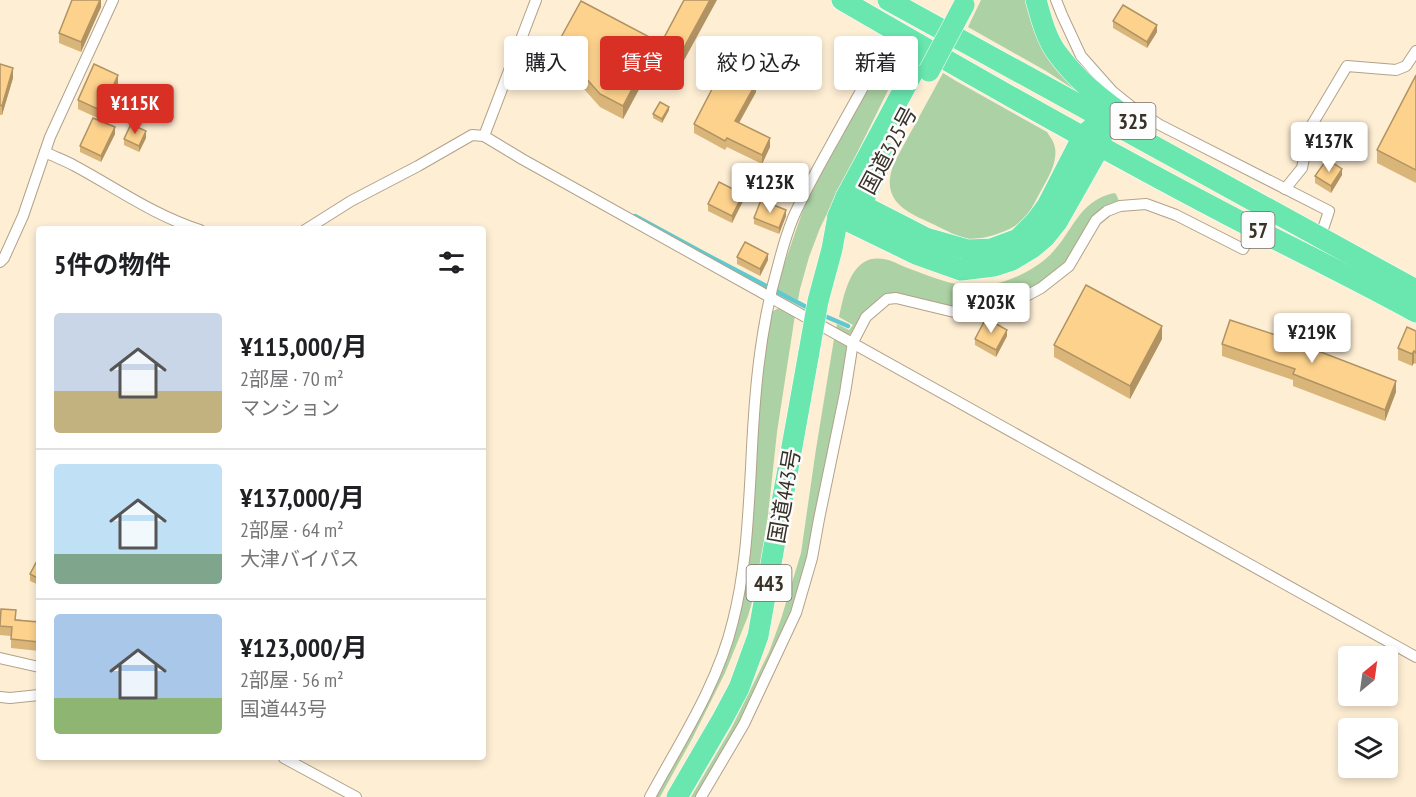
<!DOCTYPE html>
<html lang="ja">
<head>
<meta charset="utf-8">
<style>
	body { margin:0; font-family:"PT Sans Narrow","Noto Sans JP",sans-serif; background:#f2f2f2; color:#202124; height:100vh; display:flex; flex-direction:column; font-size:22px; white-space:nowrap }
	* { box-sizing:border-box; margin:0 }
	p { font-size:20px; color:#757577 }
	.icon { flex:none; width:33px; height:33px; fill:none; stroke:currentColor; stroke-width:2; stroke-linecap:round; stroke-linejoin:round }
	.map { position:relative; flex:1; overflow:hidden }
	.side { position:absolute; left:36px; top:226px; width:450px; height:534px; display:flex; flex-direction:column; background:#fff; border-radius:6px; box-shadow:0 3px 9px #0003 }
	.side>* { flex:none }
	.hud { position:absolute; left:504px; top:36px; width:570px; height:54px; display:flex; gap:12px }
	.needle { width:39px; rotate:29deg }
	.tools { position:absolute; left:1338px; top:646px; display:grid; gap:12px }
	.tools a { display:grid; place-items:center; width:60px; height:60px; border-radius:6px; background:#fff; box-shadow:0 3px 9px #0003; font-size:30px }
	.price { position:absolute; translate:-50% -51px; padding:0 14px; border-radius:6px; background:#fff; color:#222; font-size:20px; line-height:39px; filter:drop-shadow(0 2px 3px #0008) }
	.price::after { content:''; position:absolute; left:50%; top:36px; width:18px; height:14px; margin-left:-9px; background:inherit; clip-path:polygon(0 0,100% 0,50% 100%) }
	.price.selected { background:#d93025; color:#fff }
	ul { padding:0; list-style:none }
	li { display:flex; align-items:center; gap:18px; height:150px; padding:0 18px }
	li+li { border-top:2px solid #e0e0e0 }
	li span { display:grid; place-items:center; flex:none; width:168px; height:120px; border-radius:6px; color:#555 }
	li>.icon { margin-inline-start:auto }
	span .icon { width:72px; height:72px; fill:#fffc; stroke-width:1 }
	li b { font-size:26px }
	h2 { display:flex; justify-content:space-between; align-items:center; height:72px; padding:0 18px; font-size:26px }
	.tag { padding:0 21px; border-radius:6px; background:#fff; box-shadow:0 3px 9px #0003; font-size:21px; line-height:54px }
	.tag.selected { background:#d93025; color:#fff }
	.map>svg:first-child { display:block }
	.green { fill:#acd1a4 }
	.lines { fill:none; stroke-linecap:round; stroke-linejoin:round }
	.stream { stroke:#5ecacf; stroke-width:4.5 }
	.street-casing { stroke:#b1a28a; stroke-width:12 }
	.highway-casing { stroke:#fff; stroke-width:22 }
	.street { stroke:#fff; stroke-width:10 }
	.highway { stroke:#69e7af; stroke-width:21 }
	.highway-bridge-casing { stroke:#fff; stroke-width:22; stroke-linecap:butt }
	.highway-bridge { stroke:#69e7af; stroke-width:21 }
	.wall { fill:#dab579 }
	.shaded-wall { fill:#b19363 }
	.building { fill:#fdd28d; stroke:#b19363; stroke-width:1.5 }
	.labels { text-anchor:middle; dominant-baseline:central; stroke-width:5; stroke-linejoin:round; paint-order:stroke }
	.shield { fill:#fdfdfd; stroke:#736f68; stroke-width:1.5 }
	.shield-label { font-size:21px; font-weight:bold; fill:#383228 }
	.street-label { font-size:22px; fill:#383228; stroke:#fdfdfd }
</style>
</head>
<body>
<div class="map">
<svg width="1416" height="797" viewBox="0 0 1416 797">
	<rect width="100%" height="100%" fill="#feeed4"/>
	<g class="green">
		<path d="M981,0H1030L1104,109L1046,71L968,27Z"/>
		<path d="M889,50L893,52L900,66L820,228L809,257L800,289L798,300L777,290L778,282L803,210L816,183Z"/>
		<path d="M943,73L956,81L1047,132C1049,136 1053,140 1054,144C1059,158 1050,175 1043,187C1035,201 1028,220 1013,227C1003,233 981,240 969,239C958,237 945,230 935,225C906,212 879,201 894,163Z"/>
		<path d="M1114,193L1116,194L1119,201L1066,263L1054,274L1014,298L990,305L956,308L902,295L849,335L836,330L837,324L849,330L853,325L839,317C843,299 848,270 866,261C871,258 878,258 884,259C891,260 898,264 905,267C924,274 942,282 962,285C972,287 983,286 994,284C1014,280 1035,269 1050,255C1073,232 1078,201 1114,193Z"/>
		<path d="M779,308L795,315L777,432L764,552L758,581L748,616L725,673L692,739L660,797H654L729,648L753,495L763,360L769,319L773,311Z"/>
		<path d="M834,339L846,344L847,352L805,567C783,647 739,727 695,797H691L731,729L769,652L781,619L801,553L816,449Z"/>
	</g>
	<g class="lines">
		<g class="stream">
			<path d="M635,216L705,254L810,309"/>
			<path d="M820,314L848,326"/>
		</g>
		<g class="street-casing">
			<g id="street">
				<path d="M536,0L484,136L522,159L1416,657"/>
				<path d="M1056,0L1062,15L1081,56L1113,92L1133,108L1160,125L1329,211L1320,238"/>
				<path d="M45,152C55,157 66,161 75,166C116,188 155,216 200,230"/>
				<path d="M1285,189L1302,168L1310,128L1347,66L1396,70L1406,66L1416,51"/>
				<path d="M305,230L351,201L418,166L472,135L484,136"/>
				<path d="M0,262L4,258L23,216L50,137L113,0"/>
				<path d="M0,658L39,667"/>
				<path d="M0,697L10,698L39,695"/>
				<path d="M284,758L356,797"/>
				<path d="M650,797C681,740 718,684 733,621C746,570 748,519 751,468C754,400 759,331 778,266C782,250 787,233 793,218C807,186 825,156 842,125C859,94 877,62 895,30"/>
				<path d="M701,797L744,724L796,613L812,558L819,519L845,393L853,342L866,317L887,299L896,298L954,312L990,310L1017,301L1041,288L1069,266L1096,220L1107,211L1120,206L1146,204L1176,215L1243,249L1255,229"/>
			</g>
		</g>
		<g class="highway-casing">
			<g id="highway">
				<path d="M842,0C978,79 1115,157 1255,229C1309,256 1363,283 1416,312"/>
				<path d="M888,0L1416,290"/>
				<path d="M1036,0C1041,18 1046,38 1057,53C1077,81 1105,103 1134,122"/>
				<path d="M846,197L926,238L968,250L991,249L1018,239L1036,221L1047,206L1083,136L1093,127"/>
				<path d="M838,216L916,254L961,270L994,266L1012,260L1032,248L1045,237L1057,222L1100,146L1102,133"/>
				<path d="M855,217L886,153"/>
				<path d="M818,301L832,249L838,216L846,197L918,63"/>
				<path d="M677,797L723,718L739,688L758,636L809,352"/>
			</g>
		</g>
		<use href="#street" class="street"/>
		<use href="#highway" class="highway"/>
		<g class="highway-bridge-casing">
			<g id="highway-bridge">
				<path d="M929,71L964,5"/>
				<path d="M809,352L818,301"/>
			</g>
		</g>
		<use href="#highway-bridge" class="highway-bridge"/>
	</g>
	<g class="wall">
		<path d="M100,0H101V7L81,52L59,43V33Z"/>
		<path d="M684,0L676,75L657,64V56L623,119L600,107L584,89L578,65L559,54V41L657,49Z"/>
		<path d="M1113,21L1157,32L1147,48L1113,28Z"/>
		<path d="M0,64L13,78L2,115H0Z"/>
		<path d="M1416,75V183L1377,163V150Z"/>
		<path d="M118,85L102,120L78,109V100Z"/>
		<path d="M756,92L739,123L770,147L762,164L727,147L725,150L694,133V124Z"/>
		<path d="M669,110L662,123L653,118V114Z"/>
		<path d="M115,134L101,162L80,152V146Z"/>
		<path d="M146,138L139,152L124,145V139Z"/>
		<path d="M1342,175L1331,193L1315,183V176Z"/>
		<path d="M743,201L732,223L708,211V204Z"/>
		<path d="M786,216L779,234L754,224V218Z"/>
		<path d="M737,257L768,260L760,276L737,264Z"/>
		<path d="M1416,331V364L1414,363L1412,366L1398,360V348Z"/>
		<path d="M1007,336L996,357L975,345V339Z"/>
		<path d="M1162,339L1130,399L1054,357V345Z"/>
		<path d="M1222,344H1300L1396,392L1385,421L1293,386V380L1222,356Z"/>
		<path d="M39,557V585L30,581V574Z"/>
		<path d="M0,617L39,622V651L11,648V636L0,635Z"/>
	</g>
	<g class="shaded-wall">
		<path d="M100,0H101V7L81,52V42Z"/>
		<path d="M710,0H717L676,75V62Z"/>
		<path d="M1157,25V32L1147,48V42Z"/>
		<path d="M657,41V56L623,119V106Z"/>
		<path d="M13,68V78L2,115V106Z"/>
		<path d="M118,75V85L102,120V111Z"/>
		<path d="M756,83V92L735,130V121Z"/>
		<path d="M669,107V110L662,123V119Z"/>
		<path d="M115,127V134L101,162V156Z"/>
		<path d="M146,131V138L139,152V146Z"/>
		<path d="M770,138V147L762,164V155Z"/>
		<path d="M1342,169V175L1331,193V186Z"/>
		<path d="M743,194V201L732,223V216Z"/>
		<path d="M786,210V216L779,234V228Z"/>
		<path d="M768,254V260L760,276V269Z"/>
		<path d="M1162,326V339L1130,399V386Z"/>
		<path d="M1007,330V336L996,357V350Z"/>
		<path d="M1414,351V363L1412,366V354Z"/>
		<path d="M1396,381V392L1385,421V410Z"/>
	</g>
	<g class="building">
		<path d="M72,0H100L81,42L59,33Z"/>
		<path d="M684,0H710L676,62L657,51Z"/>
		<path d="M581,1L657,41L623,106L600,94L584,76L578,52L559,41Z"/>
		<path d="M1123,5L1157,25L1147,42L1113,21Z"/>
		<path d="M0,64L13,68L2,106L0,105Z"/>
		<path d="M94,64L118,75L102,111L78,100Z"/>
		<path d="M724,66L756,83L735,121L770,138L762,155L727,138L725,141L694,124Z"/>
		<path d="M1416,75V170L1377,150Z"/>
		<path d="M660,102L669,107L662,119L653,114Z"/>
		<path d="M93,118L115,127L101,156L80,146Z"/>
		<path d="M131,124L146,131L139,146L124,139Z"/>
		<path d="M1327,159L1342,169L1331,186L1315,176Z"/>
		<path d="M719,182L743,194L732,216L708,204Z"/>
		<path d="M761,200L786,210L779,228L754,218Z"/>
		<path d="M745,242L768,254L760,269L737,257Z"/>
		<path d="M1086,285L1162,326L1130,386L1054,345Z"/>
		<path d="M986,318L1007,330L996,350L975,339Z"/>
		<path d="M1230,320L1300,343V344L1396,381L1385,410L1293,374L1295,369L1222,344Z"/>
		<path d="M1407,327L1416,331V353L1414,351L1412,354L1398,348Z"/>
		<path d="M39,557V579L30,574Z"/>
		<path d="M1,609L16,610L15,620L39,622V642L11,639L12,627L0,626Z"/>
	</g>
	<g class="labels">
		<g class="shield">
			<rect x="1110.5" y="103" width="45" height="36" rx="4.5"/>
			<rect x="1241.5" y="212" width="33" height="36" rx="4.5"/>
			<rect x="746.5" y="565" width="45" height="36" rx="4.5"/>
		</g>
		<g class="shield-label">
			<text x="1133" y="121">325</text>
			<text x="1258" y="230">57</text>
			<text x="769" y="583">443</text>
		</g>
		<g class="street-label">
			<text transform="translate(888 150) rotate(-62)">国道325号</text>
			<text transform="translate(784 496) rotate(-80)">国道443号</text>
		</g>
	</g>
</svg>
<div class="tools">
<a><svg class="needle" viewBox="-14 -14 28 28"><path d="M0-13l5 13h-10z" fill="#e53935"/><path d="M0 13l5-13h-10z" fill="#757577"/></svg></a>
<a><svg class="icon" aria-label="layers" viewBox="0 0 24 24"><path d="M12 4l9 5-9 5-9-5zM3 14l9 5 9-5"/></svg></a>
</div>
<b class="price selected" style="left:135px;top:135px">¥115K</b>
<b class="price" style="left:1329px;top:173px">¥137K</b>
<b class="price" style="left:770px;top:214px">¥123K</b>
<b class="price" style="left:991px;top:334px">¥203K</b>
<b class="price" style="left:1312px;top:364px">¥219K</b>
<div class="hud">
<a class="tag">購入</a>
<a class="tag selected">賃貸</a>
<a class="tag">絞り込み</a>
<a class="tag">新着</a>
</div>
<section class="side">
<h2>5件の物件<svg class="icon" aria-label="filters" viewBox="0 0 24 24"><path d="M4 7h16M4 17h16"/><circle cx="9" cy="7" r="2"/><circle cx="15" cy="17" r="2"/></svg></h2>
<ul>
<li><span style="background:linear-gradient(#c9d6e8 65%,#c2b280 0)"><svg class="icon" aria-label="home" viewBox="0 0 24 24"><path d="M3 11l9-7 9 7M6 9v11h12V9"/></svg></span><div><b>¥115,000/月</b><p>2部屋 · 70 m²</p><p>マンション</p></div></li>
<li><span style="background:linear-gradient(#bfe0f5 75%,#7fa58c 0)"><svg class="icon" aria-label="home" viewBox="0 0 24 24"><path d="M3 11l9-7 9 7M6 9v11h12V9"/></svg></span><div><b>¥137,000/月</b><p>2部屋 · 64 m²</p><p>大津バイパス</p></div></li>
<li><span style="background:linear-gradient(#a9c7e8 70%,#8fb573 0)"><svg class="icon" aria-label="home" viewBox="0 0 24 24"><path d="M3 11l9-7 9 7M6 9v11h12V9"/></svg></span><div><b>¥123,000/月</b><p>2部屋 · 56 m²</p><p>国道443号</p></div></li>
</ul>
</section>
</div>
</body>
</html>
